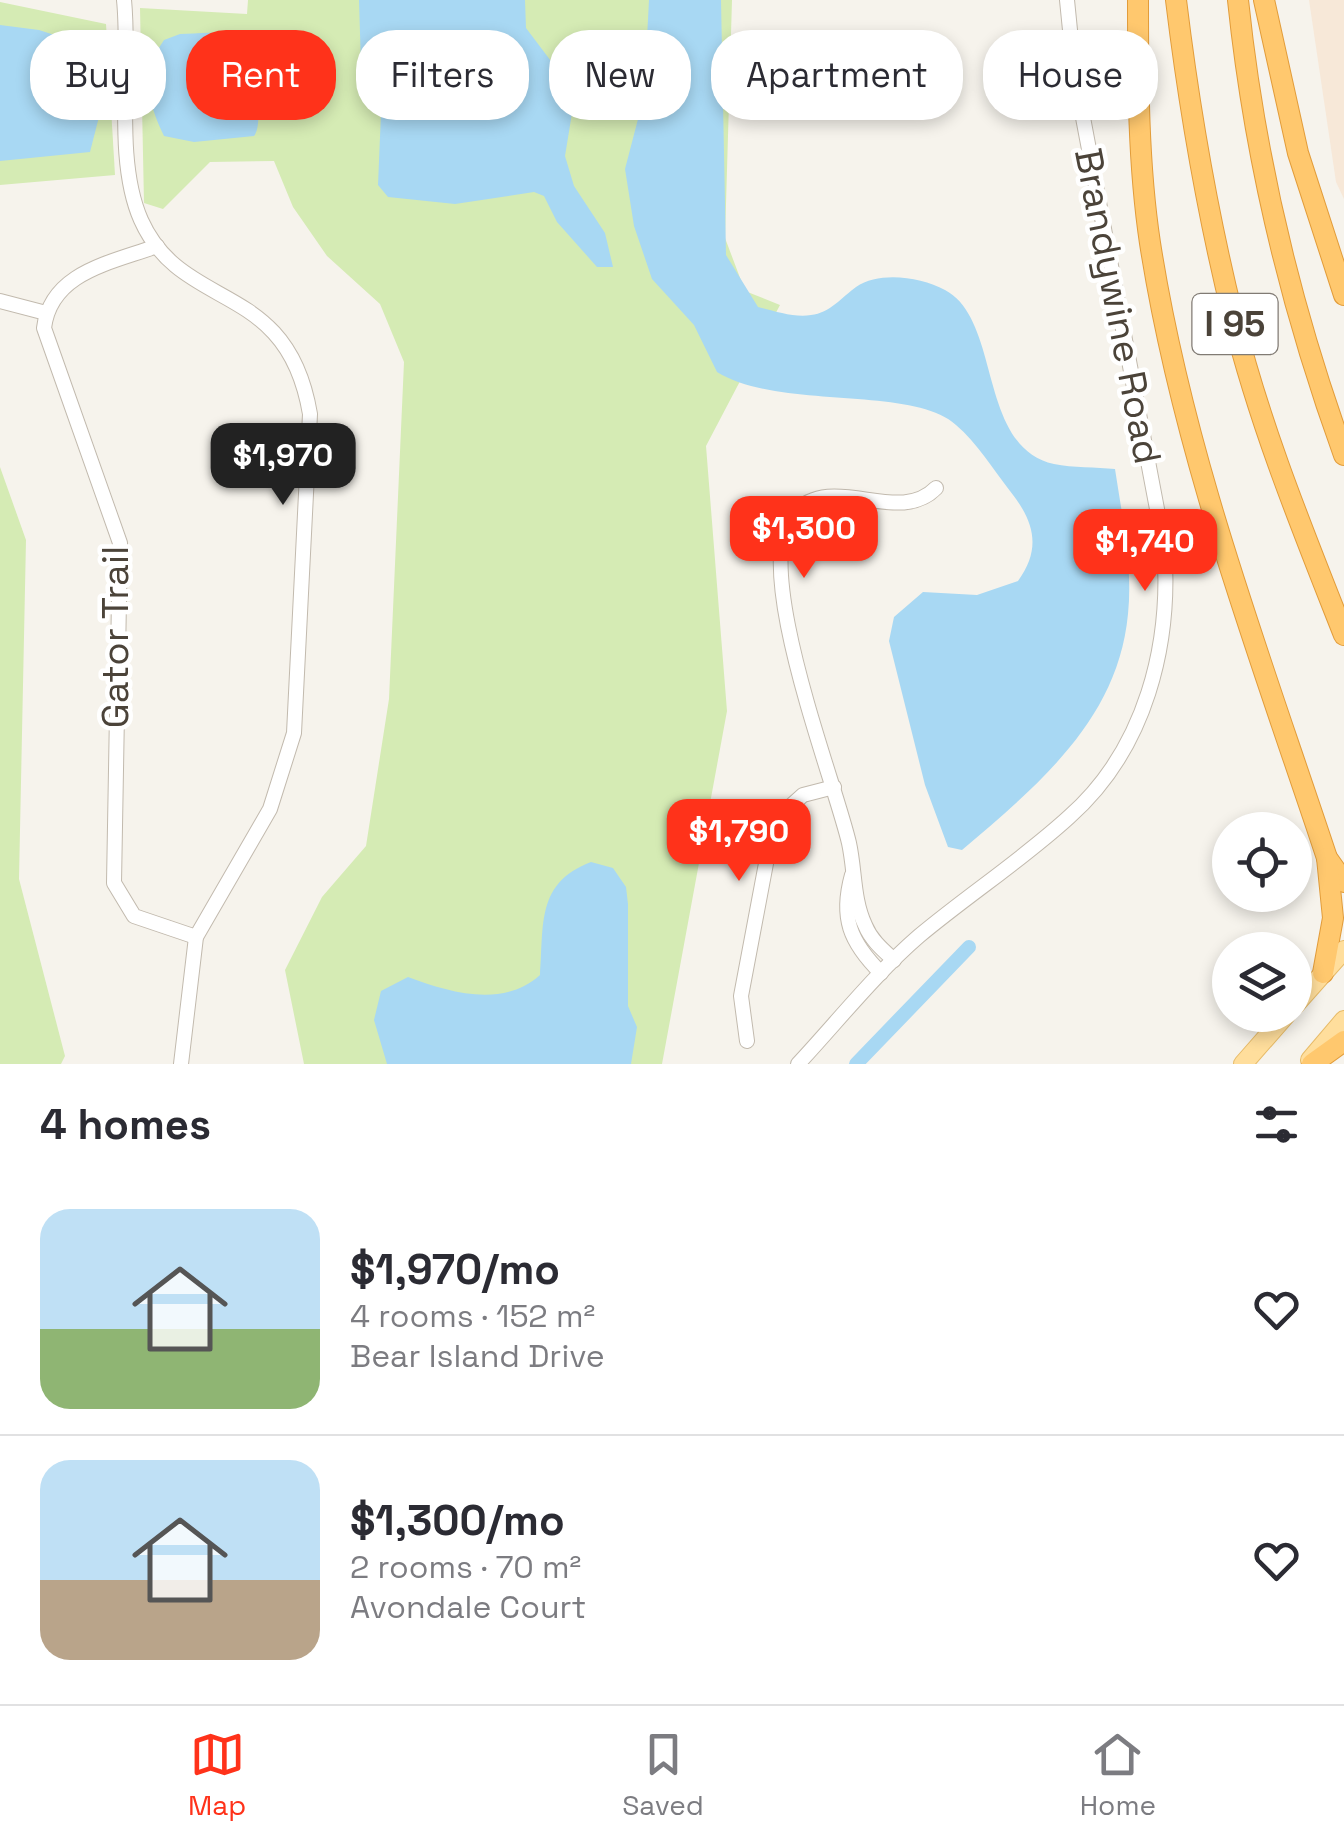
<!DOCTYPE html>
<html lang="en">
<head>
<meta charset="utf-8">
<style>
	body { margin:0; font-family:"Space Grotesk",sans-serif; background:#f2f2f3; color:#2b2b33; height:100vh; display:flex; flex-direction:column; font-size:38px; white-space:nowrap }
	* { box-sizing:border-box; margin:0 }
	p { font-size:32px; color:#7c7c81 }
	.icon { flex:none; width:55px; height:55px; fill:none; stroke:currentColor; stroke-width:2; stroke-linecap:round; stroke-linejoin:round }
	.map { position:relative; height:1064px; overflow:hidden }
	.sheet { display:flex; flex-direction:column; background:#fff; flex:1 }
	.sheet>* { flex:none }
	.guide { position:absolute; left:30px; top:30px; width:1285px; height:90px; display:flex; gap:20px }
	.tools { position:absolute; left:1212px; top:812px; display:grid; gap:20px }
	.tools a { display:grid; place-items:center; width:100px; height:100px; border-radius:50%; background:#fff; box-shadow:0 5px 15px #0003; font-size:50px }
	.price { position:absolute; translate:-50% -85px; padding:0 22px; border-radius:20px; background:#ff321a; color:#fff; font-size:32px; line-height:65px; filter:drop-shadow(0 2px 5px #0008) }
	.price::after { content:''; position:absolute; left:50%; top:60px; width:30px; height:22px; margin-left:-15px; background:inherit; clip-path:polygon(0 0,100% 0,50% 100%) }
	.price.selected { background:#222; color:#fff }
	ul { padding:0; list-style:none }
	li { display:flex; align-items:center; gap:30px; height:250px; padding:0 40px }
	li+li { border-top:2px solid #e1e1e2 }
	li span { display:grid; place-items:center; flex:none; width:280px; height:200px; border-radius:30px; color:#555 }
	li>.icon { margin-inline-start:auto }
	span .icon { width:120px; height:120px; fill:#fffc; stroke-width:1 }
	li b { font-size:42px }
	h2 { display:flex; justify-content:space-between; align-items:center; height:120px; padding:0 40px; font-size:42px }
	.chip { padding:0 35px; border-radius:40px; background:#fff; box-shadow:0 5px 15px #0003; font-size:35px; line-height:90px }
	.chip.selected { background:#ff321a; color:#fff }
	.menu { display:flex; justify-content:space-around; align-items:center; height:140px; border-top:2px solid #e1e1e2; background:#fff; font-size:28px; color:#7c7c81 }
	.menu a { display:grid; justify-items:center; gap:5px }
	.menu .selected { color:#ff321a }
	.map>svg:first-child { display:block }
	.commercial { fill:#f7e8d8 }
	.green { fill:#d5ebb4 }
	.water { fill:#a8d8f3 }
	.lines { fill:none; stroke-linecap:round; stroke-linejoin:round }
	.canal { stroke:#a8d8f3; stroke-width:14 }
	.minor-casing { stroke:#c2baae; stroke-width:16 }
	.major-casing { stroke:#e7bb68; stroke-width:20 }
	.highway-casing { stroke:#e29c3a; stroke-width:22 }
	.minor { stroke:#fff; stroke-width:14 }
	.major { stroke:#ffde9c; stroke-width:18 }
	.highway { stroke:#ffc86e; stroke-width:20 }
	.labels { text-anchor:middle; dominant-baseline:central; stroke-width:9; stroke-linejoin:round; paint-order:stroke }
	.shield { fill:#fff; stroke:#817b74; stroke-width:2.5 }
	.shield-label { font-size:35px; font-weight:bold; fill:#4b4339 }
	.street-label { font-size:38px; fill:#4b4339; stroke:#fff }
</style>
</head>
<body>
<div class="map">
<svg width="1344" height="1064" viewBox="0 0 1344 1064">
	<rect width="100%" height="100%" fill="#f6f3ec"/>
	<path class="commercial" d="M1309,0H1344V199L1336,182Z"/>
	<g class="green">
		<path d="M248,0H732L725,238L745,291L780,305L706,446L727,711L662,1064H304L285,970L322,897L366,846L389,699L404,362L380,304L327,256L293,207L274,161L210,162L163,209L144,203L140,8L247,14Z"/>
		<path d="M0,2L106,24L115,175L0,185Z"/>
		<path d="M0,467L26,540L19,879L65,1056L61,1064H0Z"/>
	</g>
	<g class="water">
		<path d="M359,0H525L526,28L566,81L573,107L565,156L574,186L605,233L613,267H597L557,222L544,196L534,192L455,204L388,197L378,185L381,113L370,95L361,66Z"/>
		<path d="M649,0H721L726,255L758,307C774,311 795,318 811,315C830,313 842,297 856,287C880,271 920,277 945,290C1002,320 977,447 1054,464C1073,468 1096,467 1115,469C1122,516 1133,566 1128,614C1118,720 1038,785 962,850L948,847L925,785L889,641L894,617L923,592L977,595L1018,581C1042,548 1034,521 1010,491C993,469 977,443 956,425C912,385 781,411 717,372L694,325L652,279L634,226L625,169L644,96Z"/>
		<path d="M0,25L39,30L98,49L102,105L90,152L0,161Z"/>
		<path d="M180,34C197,34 222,29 236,39C251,49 266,122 254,136L194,142L164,136C147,100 141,74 164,40Z"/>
		<path d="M591,862L613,868L626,887L628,904V1006L637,1027L631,1064H387L374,1020L381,991L408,977C449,992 502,1009 540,975C544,924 536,883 591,862Z"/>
	</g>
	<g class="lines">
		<path class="canal" d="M856,1064L969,947"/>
		<g class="minor-casing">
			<g id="minor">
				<path d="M124,0C131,67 114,159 141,220C183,314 287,278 310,414L294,733L270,809L196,937L181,1064"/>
				<path d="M157,246C111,263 51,272 44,328L120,543L114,883L134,916L196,937"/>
				<path d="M0,301L46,313"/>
				<path d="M852,875C840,918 850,942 881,973"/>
				<path d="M894,960C883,950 871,940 865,925C853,900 855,870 849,843C834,778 748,562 794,513C833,471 898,527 936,488"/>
				<path d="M747,1041L741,996L774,821L803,795L834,787"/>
				<path d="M798,1064C838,1021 875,974 919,936C968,895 1022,860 1069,817C1146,749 1172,644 1164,546L1074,70L1067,0"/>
			</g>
		</g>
		<g class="major-casing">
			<g id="major">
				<path d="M1295,1005L1344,950"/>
				<path d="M1310,1060L1344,1020"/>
				<path d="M1243,1064L1286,1015"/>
			</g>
		</g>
		<g class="highway-casing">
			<g id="highway">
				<path d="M1138,0C1138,81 1138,163 1150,243C1183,455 1260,656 1327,858L1344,882"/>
				<path d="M1176,0C1189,107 1207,212 1233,317C1260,426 1303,531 1344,635"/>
				<path d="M1238,0C1254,154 1291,309 1344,455"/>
				<path d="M1264,0L1298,153L1344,295"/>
				<path d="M1323,973L1333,918L1327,858"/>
				<path d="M1312,1064L1344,1041"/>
			</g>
		</g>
		<use href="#minor" class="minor"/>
		<use href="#major" class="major"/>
		<use href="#highway" class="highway"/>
	</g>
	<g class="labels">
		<rect class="shield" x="1192.5" y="294" width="85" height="60" rx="8"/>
		<g class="shield-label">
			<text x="1235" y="324">I 95</text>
		</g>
		<g class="street-label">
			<text transform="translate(1118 306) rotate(79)">Brandywine Road</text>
			<text transform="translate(115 637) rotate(-90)">Gator Trail</text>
		</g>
	</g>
</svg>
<div class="tools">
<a><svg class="icon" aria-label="locate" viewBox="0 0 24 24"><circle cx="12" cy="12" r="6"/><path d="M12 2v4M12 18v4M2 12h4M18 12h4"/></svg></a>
<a><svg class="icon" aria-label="layers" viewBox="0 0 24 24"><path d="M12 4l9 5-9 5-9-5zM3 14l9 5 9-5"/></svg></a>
</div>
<b class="price selected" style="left:283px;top:508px">$1,970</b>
<b class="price" style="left:804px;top:581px">$1,300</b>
<b class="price" style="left:1145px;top:594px">$1,740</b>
<b class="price" style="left:739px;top:884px">$1,790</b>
<div class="guide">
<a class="chip">Buy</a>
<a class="chip selected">Rent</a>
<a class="chip">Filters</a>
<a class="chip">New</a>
<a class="chip">Apartment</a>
<a class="chip">House</a>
</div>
</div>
<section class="sheet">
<h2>4 homes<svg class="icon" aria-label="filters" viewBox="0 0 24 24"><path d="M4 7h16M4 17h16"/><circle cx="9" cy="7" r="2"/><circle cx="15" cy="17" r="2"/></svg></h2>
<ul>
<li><span style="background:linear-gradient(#bfe0f5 60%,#8fb573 0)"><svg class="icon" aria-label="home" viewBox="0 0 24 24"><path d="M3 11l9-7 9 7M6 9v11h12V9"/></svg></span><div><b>$1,970/mo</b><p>4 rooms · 152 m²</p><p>Bear Island Drive</p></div><svg class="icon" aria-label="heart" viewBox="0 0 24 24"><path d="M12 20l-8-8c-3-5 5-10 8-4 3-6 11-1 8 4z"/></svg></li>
<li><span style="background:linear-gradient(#bfe0f5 60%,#b9a48a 0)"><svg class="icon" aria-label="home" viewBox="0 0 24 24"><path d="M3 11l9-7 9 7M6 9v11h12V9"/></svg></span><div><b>$1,300/mo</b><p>2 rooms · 70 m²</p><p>Avondale Court</p></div><svg class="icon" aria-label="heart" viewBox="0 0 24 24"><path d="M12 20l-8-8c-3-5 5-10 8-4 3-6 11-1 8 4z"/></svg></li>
</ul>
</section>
<nav class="menu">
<a class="selected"><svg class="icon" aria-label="map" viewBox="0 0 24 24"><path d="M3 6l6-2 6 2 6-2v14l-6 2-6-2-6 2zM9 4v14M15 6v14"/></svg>Map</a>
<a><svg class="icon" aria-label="saved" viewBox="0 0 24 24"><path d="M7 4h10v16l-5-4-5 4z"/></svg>Saved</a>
<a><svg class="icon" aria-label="home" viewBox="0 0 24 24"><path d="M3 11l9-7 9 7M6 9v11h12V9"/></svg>Home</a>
</nav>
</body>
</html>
